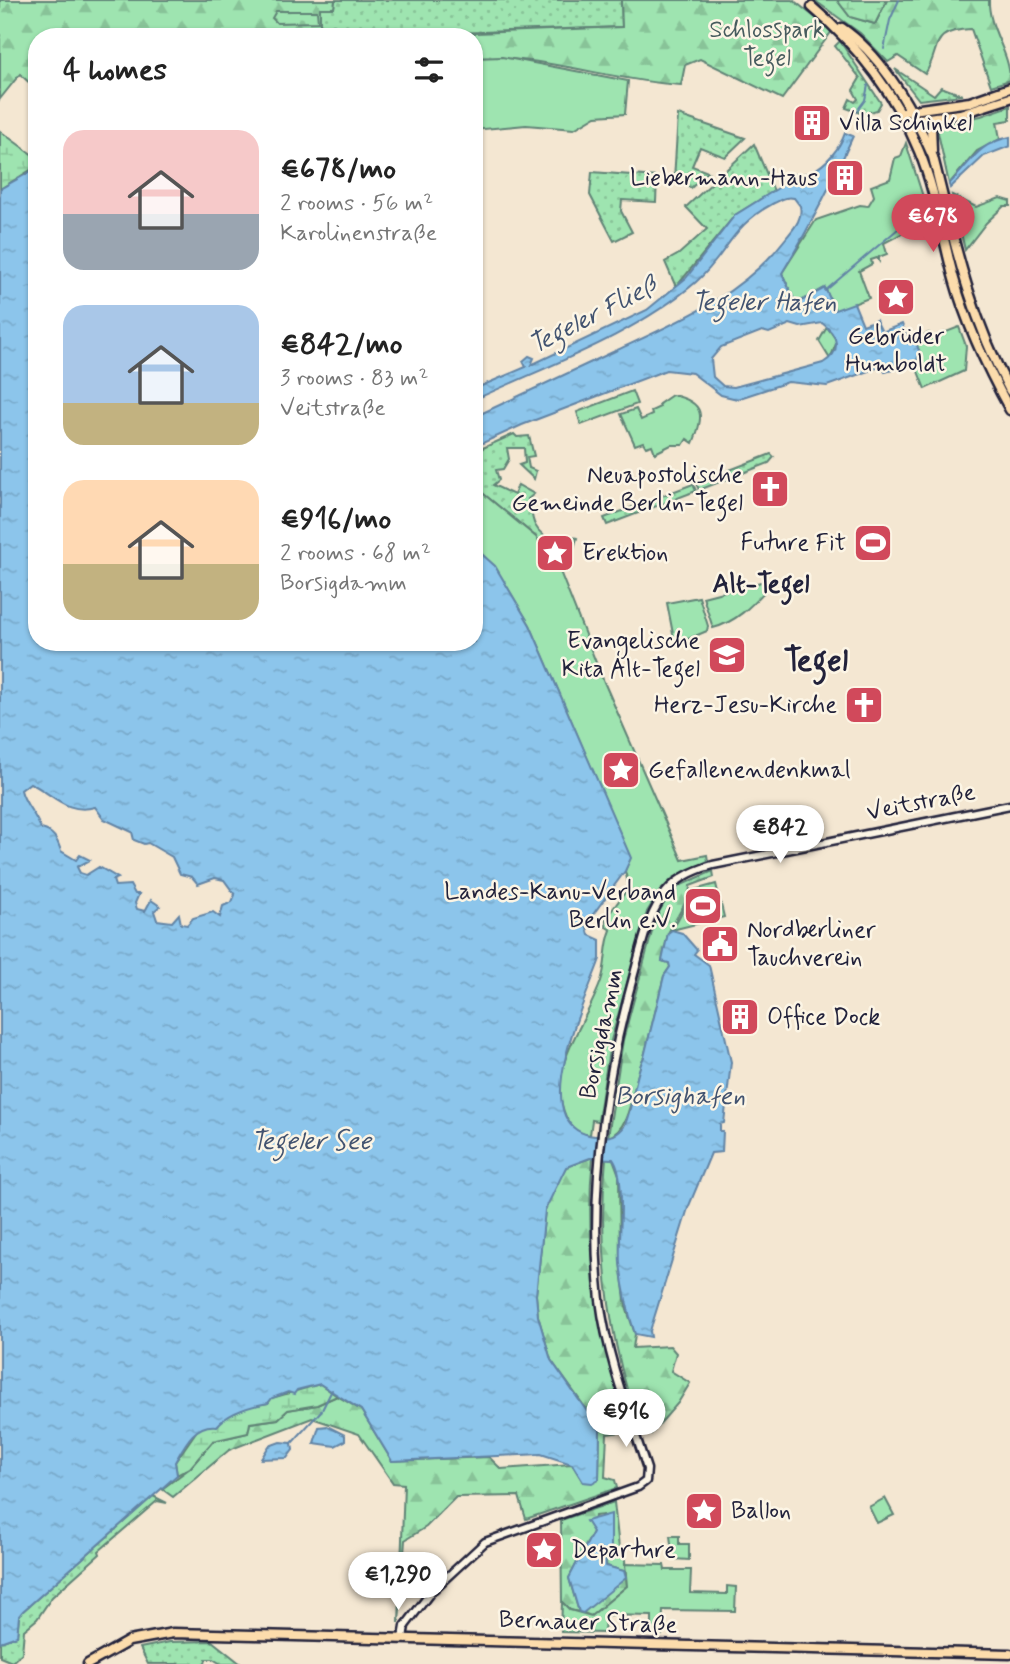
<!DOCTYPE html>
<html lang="en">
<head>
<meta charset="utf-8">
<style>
	body { margin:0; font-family:Mynerve,sans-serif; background:#f6f6f6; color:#222; height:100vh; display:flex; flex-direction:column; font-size:26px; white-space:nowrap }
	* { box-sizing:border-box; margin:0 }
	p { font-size:23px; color:#767676 }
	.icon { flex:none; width:38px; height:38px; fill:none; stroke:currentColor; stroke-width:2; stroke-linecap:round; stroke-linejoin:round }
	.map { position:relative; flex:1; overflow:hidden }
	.panel { position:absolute; left:28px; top:28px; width:455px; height:623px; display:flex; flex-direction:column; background:#fff; border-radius:28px; box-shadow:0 2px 5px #0004 }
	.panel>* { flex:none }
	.price { position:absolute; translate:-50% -60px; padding:0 16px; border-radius:24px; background:#fff; color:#222; font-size:23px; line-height:46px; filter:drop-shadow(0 2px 4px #0008) }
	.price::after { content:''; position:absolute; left:50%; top:42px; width:21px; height:16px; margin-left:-10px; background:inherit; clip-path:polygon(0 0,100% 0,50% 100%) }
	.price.current { background:#d1495b; color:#fff }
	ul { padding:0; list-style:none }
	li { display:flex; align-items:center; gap:21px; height:175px; padding:0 35px }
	li span { display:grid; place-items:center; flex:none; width:196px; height:140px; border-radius:21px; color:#555 }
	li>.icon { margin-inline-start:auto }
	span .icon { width:84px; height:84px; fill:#fffc; stroke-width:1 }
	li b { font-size:30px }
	h2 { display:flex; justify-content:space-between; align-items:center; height:84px; padding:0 35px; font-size:30px }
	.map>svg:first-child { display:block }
	.grass { fill:url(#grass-dots); stroke:#608376; stroke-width:2 }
	.forest { fill:url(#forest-firs); stroke:#608376; stroke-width:2 }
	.wetland { fill:url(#wetland-marsh); stroke:#608376; stroke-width:2 }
	.cemetery { fill:url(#cemetery-stones); stroke:#608376; stroke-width:2 }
	.park { fill:#9ee4b0; stroke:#608376; stroke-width:2 }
	.water { fill:url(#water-ripples); stroke:#6284a5; stroke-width:2; fill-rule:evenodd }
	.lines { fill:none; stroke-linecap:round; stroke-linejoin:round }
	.stream { stroke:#6284a5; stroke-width:2 }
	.minor-casing { stroke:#22223b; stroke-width:11 }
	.major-casing { stroke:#22223b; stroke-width:13 }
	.minor { stroke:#fcf5e5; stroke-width:6 }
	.major { stroke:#fcdcac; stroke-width:8 }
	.labels { text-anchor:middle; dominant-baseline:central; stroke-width:5; stroke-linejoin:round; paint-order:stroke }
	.park-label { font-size:24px; fill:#475c5e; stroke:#fcf5e5 }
	.poi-label { font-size:24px; fill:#22223b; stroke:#fcf5e5; text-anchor:start }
	.street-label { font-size:24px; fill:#22223b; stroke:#fcf5e5 }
	.water-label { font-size:26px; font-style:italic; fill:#425370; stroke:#fcf5e5 }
	.neighbourhood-label { font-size:26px; font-weight:bold; fill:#22223b; stroke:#fcf5e5 }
	.district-label { font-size:32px; font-weight:bold; fill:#22223b; stroke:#fcf5e5 }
</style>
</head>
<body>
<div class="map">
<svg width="1010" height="1664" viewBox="0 0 1010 1664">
	<defs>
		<pattern id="grass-dots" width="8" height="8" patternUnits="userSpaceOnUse" patternTransform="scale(1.75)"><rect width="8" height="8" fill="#9ee4b0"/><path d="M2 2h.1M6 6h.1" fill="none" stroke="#88c398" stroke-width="1.8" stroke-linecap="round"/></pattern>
		<pattern id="forest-firs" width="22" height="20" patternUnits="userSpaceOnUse" patternTransform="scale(1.75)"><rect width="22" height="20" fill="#9ee4b0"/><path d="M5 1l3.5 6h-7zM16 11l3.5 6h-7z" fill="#88c398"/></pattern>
		<pattern id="wetland-marsh" width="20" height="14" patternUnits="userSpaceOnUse" patternTransform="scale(1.75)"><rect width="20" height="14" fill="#9ee4b0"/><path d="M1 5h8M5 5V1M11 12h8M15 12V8" fill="none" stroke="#88c398"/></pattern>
		<pattern id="cemetery-stones" width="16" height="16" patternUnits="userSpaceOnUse" patternTransform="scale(1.75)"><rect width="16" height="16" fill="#9ee4b0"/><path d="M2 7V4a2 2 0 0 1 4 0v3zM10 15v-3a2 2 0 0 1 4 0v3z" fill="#88c398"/></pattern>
		<pattern id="water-ripples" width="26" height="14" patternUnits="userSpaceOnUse" patternTransform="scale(1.75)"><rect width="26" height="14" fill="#8cc5eb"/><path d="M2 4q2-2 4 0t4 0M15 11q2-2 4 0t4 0" fill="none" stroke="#78a9ca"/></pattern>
	</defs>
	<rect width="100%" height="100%" fill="#f4e7d2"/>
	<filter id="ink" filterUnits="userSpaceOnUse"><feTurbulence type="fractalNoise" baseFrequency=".0143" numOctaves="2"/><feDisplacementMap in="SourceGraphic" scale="14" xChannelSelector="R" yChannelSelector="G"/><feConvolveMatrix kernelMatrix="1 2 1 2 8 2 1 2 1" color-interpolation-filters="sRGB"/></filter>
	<g filter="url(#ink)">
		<g class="grass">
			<path d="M335,0H621L622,27L336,37L334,25L320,26V8H334Z"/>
			<path d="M840,41L881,103L877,110L863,114L846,108L850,99L855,102L858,99L853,90L860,78L835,46Z"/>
			<path d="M895,69L934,95L941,87L962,95L919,100Z"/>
			<path d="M678,115L745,138L725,157L700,147L692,166L708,172L691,188L674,180Z"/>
			<path d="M754,144L774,191L735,215L676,287L665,262L679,254L707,229L686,207Z"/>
			<path d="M592,172L657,177L656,202L622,200L621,211L632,232L614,241L590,195Z"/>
			<path d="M514,434L517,437L529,436L534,456L527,457L529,468L536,471L534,479L519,465L525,463L524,448H507L509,459L503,469L496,470L499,480L493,485L514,495L518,485L534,494L528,499L532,503C530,519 536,536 554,539C563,540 569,535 577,538L572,555L564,556L559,569L536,537L474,486V452Z"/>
			<path d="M771,454L774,457L769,463L699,490L696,483Z"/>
			<path d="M693,484L696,491L607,525L604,518Z"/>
			<path d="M153,1496L167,1503L157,1501L99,1551L100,1554L52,1597L37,1619L24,1630L22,1653L12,1662L0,1657V1642L17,1636L19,1616L23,1611Z"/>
			<path d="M212,1641L241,1664H221L213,1659H206L205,1664H148L140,1648L170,1642Z"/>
		</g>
		<g class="forest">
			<path d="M0,0H335L334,8H320V25H334L336,37H37V90L20,74L0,99Z"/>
			<path d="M621,0H793L832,31L782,99L700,59L685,65L681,85C612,81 543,55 474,58V37H382L622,27Z"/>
			<path d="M814,0H837L850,17L875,24L887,0H989C988,29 1010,52 1010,80L991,86L971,29C927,31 942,49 925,74L898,56L888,62L860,33Z"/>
			<path d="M713,871L714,877L690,886L689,896L668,933L662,961L669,963L670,967L664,976L644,1057C632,1079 633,1131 608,1137L623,1040L656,917L667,898L679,886Z"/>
			<path d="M593,1157C583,1247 601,1345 629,1431L607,1434L605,1477L615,1480L617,1488L526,1519L519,1496L456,1497L426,1527L405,1540L399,1623L404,1484L393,1483L359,1434L312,1418L229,1450L173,1497L162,1489L190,1468L213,1441L248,1433L250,1423L278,1419L287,1410L317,1405L337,1396L361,1410L392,1461L489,1457L501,1469L572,1464L583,1482L599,1479L600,1428L551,1360L538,1316L536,1295L545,1210L552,1192L566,1167Z"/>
			<path d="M606,1158L613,1159L619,1175L620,1261L626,1307L635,1334L633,1348L670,1346L676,1353L671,1371L690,1383L678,1403L651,1434L650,1430H640C609,1342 597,1250 606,1158Z"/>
			<path d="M614,1502L619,1548L625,1560L627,1586L591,1616L583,1613L624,1571L606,1566L603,1515L595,1516L593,1532L569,1578L579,1612L570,1610L562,1602L561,1520Z"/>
		</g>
		<g class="wetland">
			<path d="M837,0H887L875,24L850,17Z"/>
			<path d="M0,131L37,158V165L32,169L0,189Z"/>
			<path d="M320,1384L337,1396L317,1405L288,1410L278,1419L250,1423L248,1433L213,1441L190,1468L177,1475L175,1462L198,1429L250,1406L268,1403L272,1398Z"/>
		</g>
		<path class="cemetery" d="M276,11H317L318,22L277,23L272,18Z"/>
		<g class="park">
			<path d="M502,57L628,81L625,114L596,116L574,129L526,125L474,130V58Z"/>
			<path d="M1010,106V120L997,122L1000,139L977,151L949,184L937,128L940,124L981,116Z"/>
			<path d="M906,143L930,219L884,243L887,254L879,257V261L877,258L871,260L872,264L859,271L869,298L835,311L825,288L796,304L782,273L816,220L860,205L868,206L874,196L871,186L890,179L895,158L901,156Z"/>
			<path d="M952,195L976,207L1000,198L1010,201V206H1004L986,223L965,250Z"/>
			<path d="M827,327L837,341L830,359L819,341Z"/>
			<path d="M959,327L966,346L964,371L925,389L915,364L920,353L914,338L929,333L931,338Z"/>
			<path d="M632,391L637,404L581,425L577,412Z"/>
			<path d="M672,395C706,402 704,417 693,443L687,439L683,445H671L655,453L652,445L646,447L643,442L635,445L621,414L636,409L641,420L652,415L651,411L660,407L659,404Z"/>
			<path d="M474,486L536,537L559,569L601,675L682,860L707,855L708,861L673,878L660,891L647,912L610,1044L598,1121L592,1120L590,1135C578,1134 571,1129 566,1117C545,1068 585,1027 601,981C607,964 604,946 611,930L606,927V918L629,887L625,871L630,857L530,625L495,567L474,547Z"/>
			<path d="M765,581L769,587C753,604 737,622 713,628L703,597Z"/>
			<path d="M699,597L708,626L707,631L681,642L674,639L667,603Z"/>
			<path d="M716,884L724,917L672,930L694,890Z"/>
			<path d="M885,1498L894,1515L877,1523L869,1507Z"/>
			<path d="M670,1536H679V1544H689V1560L673,1559Z"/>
			<path d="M625,1564L664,1565L665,1570H691L690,1593L727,1594V1586L736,1587L735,1611L663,1610L662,1635L652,1634V1616L605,1615L604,1633L561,1632L562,1602L570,1610L591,1616L627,1586Z"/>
		</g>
		<g class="water">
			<path d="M845,133L853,136C832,183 809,229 782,273L796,304L825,288L835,310L854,303L863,325L876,320L882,332L902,324L908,340L914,338L920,353L915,364L885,372L882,366L827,386L788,382L737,399L721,395L692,373L666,370L522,425L474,447V417C521,395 568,373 615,351C678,322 743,295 786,238C794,228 803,219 800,206L794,198C786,196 781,200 774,203C730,226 728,254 696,282C633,336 549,365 474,400V389L526,367L523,361L529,356L534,358L531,365L647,310L686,278L735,215L783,185L781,181L795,174L797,177C803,171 802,176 811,172C826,165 840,148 845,133ZM822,323C838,335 843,351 823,363L734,387L723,386L713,377L711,359L721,347L762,331L769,333L790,324L800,327Z"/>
			<path d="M1010,137V146L984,156L950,188L949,184C972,162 976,144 1010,137Z"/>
			<path d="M37,168V642H474V547L495,566L530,625L631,858L625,871L586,924L589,935L600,940V959C587,997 522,1128 595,1136C607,1137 614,1138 623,1128C632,1116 634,1075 644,1057L664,976L670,967L669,963L662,961L668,933L672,930L682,933L697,950L694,954L709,965L731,1062L724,1123L720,1124V1131H723L722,1152L711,1153L688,1208L650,1331L651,1337L635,1334C627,1310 623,1288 620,1263C618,1238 627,1178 613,1159L590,1158L566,1167L545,1210L536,1295L538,1316L551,1360L600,1430L599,1479L592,1483L583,1482L572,1464L541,1454L392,1461L361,1410L320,1384L297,1390L294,1394L288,1392L272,1398L268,1403C251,1406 229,1412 217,1426C195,1423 185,1444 175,1462L177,1475L23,1611L19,1616L17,1636L0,1642V189ZM30,783C53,794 67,815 95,807L104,819L132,832L134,840L144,844L148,843L172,857L180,874L192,877L198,884L215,878L224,880L235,895L232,902L223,906L220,917L213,912L193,918L187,925L181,924L179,914L172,922L157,920L154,911L160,906L151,900L145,911L137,909L135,903L139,894H135L130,885L115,886L113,880L118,878L99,867L86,875L80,873L77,867L90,860L80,855L76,860L61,851C57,839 54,832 41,829C36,814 24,804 21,790Z"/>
			<path d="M327,1426L345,1435V1441L335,1446L314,1443L319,1427Z"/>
			<path d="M280,1442L292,1443L293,1450L287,1458L261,1459L269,1446Z"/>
			<path d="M611,1514V1547L605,1556L606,1566L624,1571L626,1578L583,1613L579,1612L569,1578L593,1532L586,1521Z"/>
		</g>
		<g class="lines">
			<g class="stream">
				<path d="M884,49L890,20L899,0"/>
				<path d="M856,112L865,100L868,85"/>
				<path d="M825,291L932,200"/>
				<path d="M292,1443L322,1410L332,1390"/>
			</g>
			<g class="minor-casing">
				<path id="minor" d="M403,1638L405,1626L431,1592L485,1542L638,1487L646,1481L647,1469C629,1414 607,1357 600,1300C588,1191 605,1079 634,974C641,949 646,921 661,899C673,880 691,871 713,865L1010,805"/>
			</g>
			<g class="major-casing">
				<g id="major">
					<path d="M812,7C858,46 896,95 919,151C936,192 942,236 954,279C967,326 987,368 1010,410"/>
					<path d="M842,28C884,57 913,110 933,157C954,241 969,313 1010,391"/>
					<path d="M906,111L970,102L1010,88"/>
					<path d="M911,120L960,114L1010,98"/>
					<path d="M932,151L931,126L936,117"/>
					<path d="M88,1664L129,1641L173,1633L1010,1654"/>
				</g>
			</g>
			<use href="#minor" class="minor"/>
			<use href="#major" class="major"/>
		</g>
	</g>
	<defs>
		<g id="building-square" transform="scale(2.0125)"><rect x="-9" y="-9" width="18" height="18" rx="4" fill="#d1495b" stroke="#fcf5e5"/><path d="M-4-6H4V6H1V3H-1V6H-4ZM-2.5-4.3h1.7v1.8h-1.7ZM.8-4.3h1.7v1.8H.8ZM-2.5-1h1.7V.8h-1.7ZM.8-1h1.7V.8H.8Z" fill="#fff"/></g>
		<g id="sight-square" transform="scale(2.0125)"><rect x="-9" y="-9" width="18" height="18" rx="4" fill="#d1495b" stroke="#fcf5e5"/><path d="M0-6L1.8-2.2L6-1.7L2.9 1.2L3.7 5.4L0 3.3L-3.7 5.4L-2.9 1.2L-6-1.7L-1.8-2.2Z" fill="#fff"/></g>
		<g id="church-square" transform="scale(2.0125)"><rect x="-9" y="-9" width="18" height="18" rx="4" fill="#d1495b" stroke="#fcf5e5"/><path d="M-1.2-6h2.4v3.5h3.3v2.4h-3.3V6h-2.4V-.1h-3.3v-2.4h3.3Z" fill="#fff"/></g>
		<g id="stadium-square" transform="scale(2.0125)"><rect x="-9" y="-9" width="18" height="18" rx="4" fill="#d1495b" stroke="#fcf5e5"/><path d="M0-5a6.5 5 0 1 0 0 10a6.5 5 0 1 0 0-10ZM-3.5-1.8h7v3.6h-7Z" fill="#fff"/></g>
		<g id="school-square" transform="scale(2.0125)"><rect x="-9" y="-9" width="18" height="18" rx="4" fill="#d1495b" stroke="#fcf5e5"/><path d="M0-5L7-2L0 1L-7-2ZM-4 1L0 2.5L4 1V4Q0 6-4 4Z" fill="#fff"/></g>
		<g id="civic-square" transform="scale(2.0125)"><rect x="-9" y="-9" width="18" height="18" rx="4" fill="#d1495b" stroke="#fcf5e5"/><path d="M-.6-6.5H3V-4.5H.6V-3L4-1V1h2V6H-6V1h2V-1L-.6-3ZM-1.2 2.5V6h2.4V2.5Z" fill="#fff"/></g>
	</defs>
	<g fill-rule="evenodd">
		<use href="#building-square" x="812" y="123"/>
		<use href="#building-square" x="845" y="178"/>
		<use href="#sight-square" x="896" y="297"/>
		<use href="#church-square" x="770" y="489"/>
		<use href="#stadium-square" x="873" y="543"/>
		<use href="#sight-square" x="555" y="553"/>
		<use href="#school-square" x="727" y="655"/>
		<use href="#church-square" x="864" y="705"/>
		<use href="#sight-square" x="621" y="770"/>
		<use href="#stadium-square" x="703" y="906"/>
		<use href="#civic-square" x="720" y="944"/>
		<use href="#building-square" x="740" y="1017"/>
		<use href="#sight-square" x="704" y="1511"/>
		<use href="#sight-square" x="544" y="1550"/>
	</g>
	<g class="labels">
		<g class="park-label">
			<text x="767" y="30">Schlosspark<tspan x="767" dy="28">Tegel</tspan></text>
		</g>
		<g class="poi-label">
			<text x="839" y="123">Villa Schinkel</text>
			<text x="818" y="178" text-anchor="end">Liebermann-Haus</text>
			<text x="896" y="336" text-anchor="middle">Gebrüder<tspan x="896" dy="28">Humboldt</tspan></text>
			<text x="743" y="475" text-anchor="end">Neuapostolische<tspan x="743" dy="28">Gemeinde Berlin-Tegel</tspan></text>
			<text x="846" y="543" text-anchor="end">Future Fit</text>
			<text x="582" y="553">Erektion</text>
			<text x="700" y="641" text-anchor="end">Evangelische<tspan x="700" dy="28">Kita Alt-Tegel</tspan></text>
			<text x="837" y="705" text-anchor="end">Herz-Jesu-Kirche</text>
			<text x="648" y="770">Gefallenendenkmal</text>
			<text x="676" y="892" text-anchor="end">Landes-Kanu-Verband<tspan x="676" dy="28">Berlin e.V.</tspan></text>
			<text x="747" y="930">Nordberliner<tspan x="747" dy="28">Tauchverein</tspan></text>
			<text x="767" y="1017">Office Dock</text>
			<text x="731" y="1511">Ballon</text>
			<text x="571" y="1550">Departure</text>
		</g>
		<g class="street-label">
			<text transform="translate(921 803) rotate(-11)">Veitstraße</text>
			<text transform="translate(602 1034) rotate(-78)">Borsigdamm</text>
			<text transform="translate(588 1623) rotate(2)">Bernauer Straße</text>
		</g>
		<g class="water-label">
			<text x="764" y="303">Tegeler Hafen</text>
			<text transform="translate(593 316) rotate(-27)">Tegeler Fließ</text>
			<text x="680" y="1097">Borsighafen</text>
			<text x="311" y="1142">Tegeler See</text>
		</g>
		<g class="neighbourhood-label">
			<text x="761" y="585">Alt-Tegel</text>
		</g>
		<g class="district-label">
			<text x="816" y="661">Tegel</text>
		</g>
	</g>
</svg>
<b class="price current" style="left:933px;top:254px">€678</b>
<b class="price" style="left:780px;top:865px">€842</b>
<b class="price" style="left:626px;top:1449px">€916</b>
<b class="price" style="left:398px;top:1612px">€1,290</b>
<section class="panel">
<h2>4 homes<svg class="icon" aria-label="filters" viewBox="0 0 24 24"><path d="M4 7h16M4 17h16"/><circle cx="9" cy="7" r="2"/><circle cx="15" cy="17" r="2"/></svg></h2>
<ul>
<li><span style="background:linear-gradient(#f6c9c9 60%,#9aa5b1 0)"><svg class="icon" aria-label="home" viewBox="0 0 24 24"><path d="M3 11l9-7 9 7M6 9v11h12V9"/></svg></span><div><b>€678/mo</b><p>2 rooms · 56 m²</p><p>Karolinenstraße</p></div></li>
<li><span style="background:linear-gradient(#a9c7e8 70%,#c2b280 0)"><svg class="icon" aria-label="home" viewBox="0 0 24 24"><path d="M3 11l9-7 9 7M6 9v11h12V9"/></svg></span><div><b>€842/mo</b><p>3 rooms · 83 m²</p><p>Veitstraße</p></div></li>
<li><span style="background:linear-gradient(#ffd9b3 60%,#c2b280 0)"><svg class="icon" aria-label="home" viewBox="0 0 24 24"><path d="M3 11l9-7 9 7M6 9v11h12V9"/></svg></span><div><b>€916/mo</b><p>2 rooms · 68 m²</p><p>Borsigdamm</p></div></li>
</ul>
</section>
</div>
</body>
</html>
